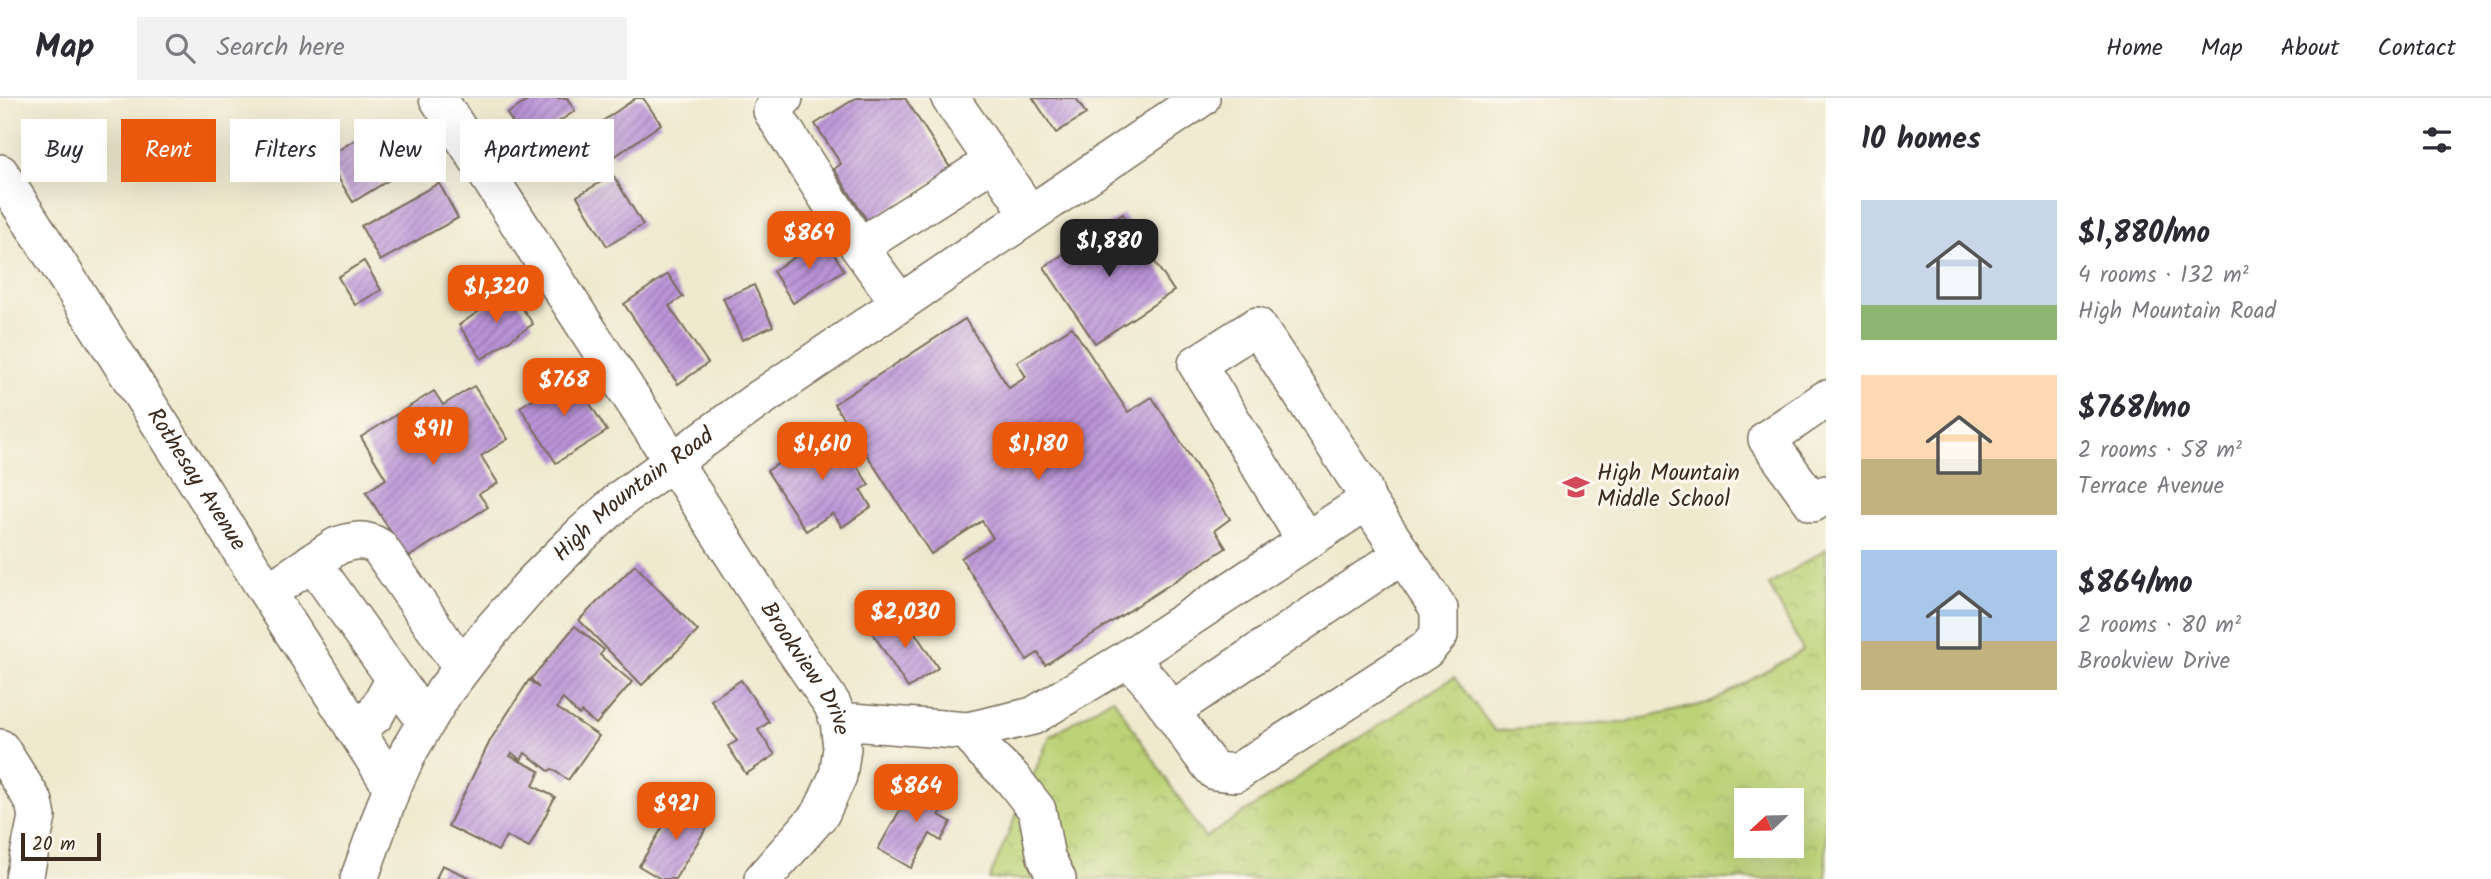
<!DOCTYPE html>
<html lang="en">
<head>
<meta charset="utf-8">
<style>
	body { margin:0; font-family:Kalam,sans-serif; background:#f2f2f3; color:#2b2b33; height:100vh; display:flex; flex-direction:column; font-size:26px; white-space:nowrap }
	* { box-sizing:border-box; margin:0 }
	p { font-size:23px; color:#7c7c81 }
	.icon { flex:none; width:38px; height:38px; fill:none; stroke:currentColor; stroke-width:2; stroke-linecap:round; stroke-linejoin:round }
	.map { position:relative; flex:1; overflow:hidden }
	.side { display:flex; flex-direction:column; background:#fff; width:665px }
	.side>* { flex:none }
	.banner { position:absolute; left:21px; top:21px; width:665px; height:63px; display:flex; gap:14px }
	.needle { width:46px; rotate:248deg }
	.tools { position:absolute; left:1734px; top:690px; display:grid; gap:14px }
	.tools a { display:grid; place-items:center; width:70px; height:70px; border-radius:0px; background:#fff; box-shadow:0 7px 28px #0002; font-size:35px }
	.scale { position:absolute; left:21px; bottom:18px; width:80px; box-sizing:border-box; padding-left:7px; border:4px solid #3b2a1e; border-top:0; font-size:19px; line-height:24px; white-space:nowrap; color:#3b2a1e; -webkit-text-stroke:5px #fbf7ec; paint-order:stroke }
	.price { position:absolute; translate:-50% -60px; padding:0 16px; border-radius:14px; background:#ea580c; color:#fff; font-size:23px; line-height:46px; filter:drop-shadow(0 2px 4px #0008) }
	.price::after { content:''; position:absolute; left:50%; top:42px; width:21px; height:16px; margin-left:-10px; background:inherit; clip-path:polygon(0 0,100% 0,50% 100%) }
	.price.selected { background:#222; color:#fff }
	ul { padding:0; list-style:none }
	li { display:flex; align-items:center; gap:21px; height:175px; padding:0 35px }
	li span { display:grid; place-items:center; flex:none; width:196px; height:140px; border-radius:0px; color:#555 }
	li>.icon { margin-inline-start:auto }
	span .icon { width:84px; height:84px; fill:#fffc; stroke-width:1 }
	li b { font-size:30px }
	h2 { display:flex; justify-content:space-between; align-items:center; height:84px; padding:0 35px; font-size:30px }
	.pill { padding:0 24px; border-radius:0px; background:#fff; box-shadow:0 7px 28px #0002; font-size:24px; line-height:63px }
	.pill.selected { background:#ea580c; color:#fff }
	header { display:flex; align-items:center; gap:42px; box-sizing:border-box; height:98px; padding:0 35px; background:#fff; border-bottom:2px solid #e1e1e2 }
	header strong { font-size:33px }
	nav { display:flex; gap:38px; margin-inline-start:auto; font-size:24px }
	.search { width:490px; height:63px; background:#f2f2f3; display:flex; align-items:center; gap:18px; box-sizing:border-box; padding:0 24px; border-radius:0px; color:#7c7c81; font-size:26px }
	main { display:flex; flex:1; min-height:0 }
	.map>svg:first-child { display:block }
	.park { fill:url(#park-crowns); stroke:#7c7e4a; stroke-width:2; fill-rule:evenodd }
	.building { fill:url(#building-hatch) }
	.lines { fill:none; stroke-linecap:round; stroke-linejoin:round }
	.minor-casing { stroke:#7a6d5c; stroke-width:40 }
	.minor { stroke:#fff; stroke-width:37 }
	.labels { text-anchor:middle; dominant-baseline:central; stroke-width:6; stroke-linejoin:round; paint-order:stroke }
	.poi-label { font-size:23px; fill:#3b2a1e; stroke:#fbf7ec; text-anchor:start }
	.street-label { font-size:23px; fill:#3b2a1e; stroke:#fbf7ec }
</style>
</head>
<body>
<header>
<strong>Map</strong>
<div class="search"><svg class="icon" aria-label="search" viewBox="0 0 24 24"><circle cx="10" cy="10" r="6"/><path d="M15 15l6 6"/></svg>Search here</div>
<nav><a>Home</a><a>Map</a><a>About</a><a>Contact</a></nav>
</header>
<main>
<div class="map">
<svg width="1826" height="781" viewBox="0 0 1826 781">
	<defs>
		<pattern id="park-crowns" width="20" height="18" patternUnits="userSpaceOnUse" patternTransform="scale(1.75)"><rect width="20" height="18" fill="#bcd276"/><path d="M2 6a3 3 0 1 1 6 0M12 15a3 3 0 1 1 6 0" fill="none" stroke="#a2b466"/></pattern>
		<pattern id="building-hatch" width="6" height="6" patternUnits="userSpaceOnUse" patternTransform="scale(1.75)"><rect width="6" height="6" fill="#ba93d8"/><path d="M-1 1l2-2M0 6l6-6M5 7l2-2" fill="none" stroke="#9878af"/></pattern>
	</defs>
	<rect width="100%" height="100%" fill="#fbf7ec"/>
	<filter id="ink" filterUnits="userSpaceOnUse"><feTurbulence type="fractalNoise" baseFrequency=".0143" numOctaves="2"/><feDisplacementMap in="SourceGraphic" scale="14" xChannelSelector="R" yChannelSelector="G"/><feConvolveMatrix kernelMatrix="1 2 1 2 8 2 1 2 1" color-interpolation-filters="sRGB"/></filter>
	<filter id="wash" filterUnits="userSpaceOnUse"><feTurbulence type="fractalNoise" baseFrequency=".00686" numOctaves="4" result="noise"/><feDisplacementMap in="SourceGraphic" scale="28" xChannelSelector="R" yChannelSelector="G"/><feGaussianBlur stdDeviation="1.57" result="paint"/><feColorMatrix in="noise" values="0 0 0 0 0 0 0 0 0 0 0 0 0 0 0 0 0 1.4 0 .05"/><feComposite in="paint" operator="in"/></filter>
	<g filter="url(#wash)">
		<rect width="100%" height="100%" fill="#efe9ce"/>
		<path class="park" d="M1826,451V781H989L1050,638L1113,600L1205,740L1454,579L1495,633L1627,624L1712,604L1803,552L1769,487ZM1746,702H1792V747H1746Z"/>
		<g id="blocks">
			<g class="building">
				<path d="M532,0H567L575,13L526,45L507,16Z"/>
				<path d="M636,0H643L661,26L614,59L594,29Z"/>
				<path d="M856,0H905L951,71L868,124L834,71L841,66L815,26Z"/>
				<path d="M1033,0H1076L1086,16L1056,35Z"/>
				<path d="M369,33L397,77L353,104L326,60Z"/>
				<path d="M613,77L643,127L607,148L577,98Z"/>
				<path d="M439,85L458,120L380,163L361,128Z"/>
				<path d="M1123,116L1174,193L1095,245L1044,169Z"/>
				<path d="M824,140L844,172L793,205L773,173Z"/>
				<path d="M364,163L381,192L355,207L338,179Z"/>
				<path d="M668,176L683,199L669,208L708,265L678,286L624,206Z"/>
				<path d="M754,187L773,228L742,242L723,200Z"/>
				<path d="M510,192L533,226L482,261L459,227Z"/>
				<path d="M965,221L1009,290L1026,279L1017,264L1072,229L1128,314L1152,299L1230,421L1215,432L1226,450L1045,567L1038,555L1027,562L961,460L993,440L982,423L931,456L834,306Z"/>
				<path d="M576,274L593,301L589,304L607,333L556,365L520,309Z"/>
				<path d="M474,288L508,341L481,358L498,385L479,396L488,409L407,460L366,394L386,381L361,339L434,293L443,307Z"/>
				<path d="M833,330L869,387L861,392L871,409L842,429L833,415L806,433L767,373Z"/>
				<path d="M635,467L698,533L642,587L579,522Z"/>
				<path d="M902,515L938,570L908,590L872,534Z"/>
				<path d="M575,528L604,552L600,557L632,584L596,626L581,614L579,617L563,601L560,605L557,610L599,638L568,682L552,671L549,673L525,655L521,662L512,655L510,658L540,673L533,688L555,699L529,750L506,738L498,753L448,728L491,641L529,582L539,590L531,581Z"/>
				<path d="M741,582L769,624L758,632L775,657L746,676L728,648L737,643L711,602Z"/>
				<path d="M917,682L949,700L939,717L951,724L941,743L930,736L911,770L878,751Z"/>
				<path d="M680,701L712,721L675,781H661L639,768Z"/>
				<path d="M442,767L473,781H436Z"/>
			</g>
		</g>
	</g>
	<g filter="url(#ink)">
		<use href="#blocks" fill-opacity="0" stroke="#7a6d5c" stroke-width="2"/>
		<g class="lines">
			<g class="minor-casing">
				<g id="minor">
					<path id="s1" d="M438,0L792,548L832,606L839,623L842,650L838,678L821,715L763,781"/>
					<path d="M784,0L772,13L859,149L900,205"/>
					<path d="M950,0L1030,116"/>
					<path id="s2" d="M0,75L392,689"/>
					<path d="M859,149L994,63"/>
					<path d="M1826,301L1767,341L1813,405L1826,396"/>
					<path d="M1306,443L1197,266L1257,228L1363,390L1367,403"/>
					<path d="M312,464L426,624"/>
					<path d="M268,494L337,448C353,442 364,440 379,449L462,570"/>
					<path d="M1171,613L1403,456"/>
					<path d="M839,623L968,633L1033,618L1127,561L1367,403L1439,511V537L1426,552L1236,675L1215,673C1183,638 1164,592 1127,561"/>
					<path d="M355,632L375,617L395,581"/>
					<path d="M968,633L982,651L1012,680L1037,712L1046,759L1057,781"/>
					<path d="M0,650L34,704L37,719L24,781"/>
					<path id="s3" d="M359,781L392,689L410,651L444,594L490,534L533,485L581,437L622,400L758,302L1201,0"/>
				</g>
			</g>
			<use href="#minor" class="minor"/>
		</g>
	</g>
	<defs>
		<g id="school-bare" transform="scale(2.1)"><path d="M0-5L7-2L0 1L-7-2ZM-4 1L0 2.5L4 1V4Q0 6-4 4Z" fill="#d1495b" stroke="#fbf7ec" stroke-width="2.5" paint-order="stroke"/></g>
	</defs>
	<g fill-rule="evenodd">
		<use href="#school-bare" x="1576" y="389"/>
	</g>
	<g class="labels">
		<g class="poi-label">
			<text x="1597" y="376">High Mountain<tspan x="1597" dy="26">Middle School</tspan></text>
		</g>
		<g class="street-label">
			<text stroke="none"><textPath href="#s2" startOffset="364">Rothesay Avenue</textPath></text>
			<text stroke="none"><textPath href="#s3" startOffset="481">High Mountain Road</textPath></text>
			<text stroke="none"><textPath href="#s1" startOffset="679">Brookview Drive</textPath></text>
		</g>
	</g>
</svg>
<div class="tools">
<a><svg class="needle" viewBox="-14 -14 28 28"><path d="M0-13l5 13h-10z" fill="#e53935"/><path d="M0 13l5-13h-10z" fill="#7c7c81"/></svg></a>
</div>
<div class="scale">20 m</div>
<b class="price" style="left:809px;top:173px">$869</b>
<b class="price selected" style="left:1109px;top:181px">$1,880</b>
<b class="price" style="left:496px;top:227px">$1,320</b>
<b class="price" style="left:564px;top:320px">$768</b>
<b class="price" style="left:433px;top:369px">$911</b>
<b class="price" style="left:822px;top:384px">$1,610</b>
<b class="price" style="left:1038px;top:384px">$1,180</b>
<b class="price" style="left:905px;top:552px">$2,030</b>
<b class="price" style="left:916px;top:726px">$864</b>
<b class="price" style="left:676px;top:744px">$921</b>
<div class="banner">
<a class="pill">Buy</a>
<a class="pill selected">Rent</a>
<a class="pill">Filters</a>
<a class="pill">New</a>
<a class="pill">Apartment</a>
</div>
</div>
<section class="side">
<h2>10 homes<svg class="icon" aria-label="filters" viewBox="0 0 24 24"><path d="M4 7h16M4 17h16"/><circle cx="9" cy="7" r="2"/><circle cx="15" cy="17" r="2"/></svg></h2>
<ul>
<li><span style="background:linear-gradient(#c9d6e8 75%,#8fb573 0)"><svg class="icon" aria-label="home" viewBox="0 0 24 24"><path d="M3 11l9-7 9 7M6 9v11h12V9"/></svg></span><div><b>$1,880/mo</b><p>4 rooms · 132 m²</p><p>High Mountain Road</p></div></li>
<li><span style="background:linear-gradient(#ffd9b3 60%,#c2b280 0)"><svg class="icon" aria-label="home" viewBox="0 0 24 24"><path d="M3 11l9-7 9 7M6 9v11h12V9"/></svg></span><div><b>$768/mo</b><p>2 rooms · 58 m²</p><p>Terrace Avenue</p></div></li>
<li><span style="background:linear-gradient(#a9c7e8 65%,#c2b280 0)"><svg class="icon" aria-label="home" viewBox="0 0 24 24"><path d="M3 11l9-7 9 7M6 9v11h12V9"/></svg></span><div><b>$864/mo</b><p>2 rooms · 80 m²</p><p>Brookview Drive</p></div></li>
</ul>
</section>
</main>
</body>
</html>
